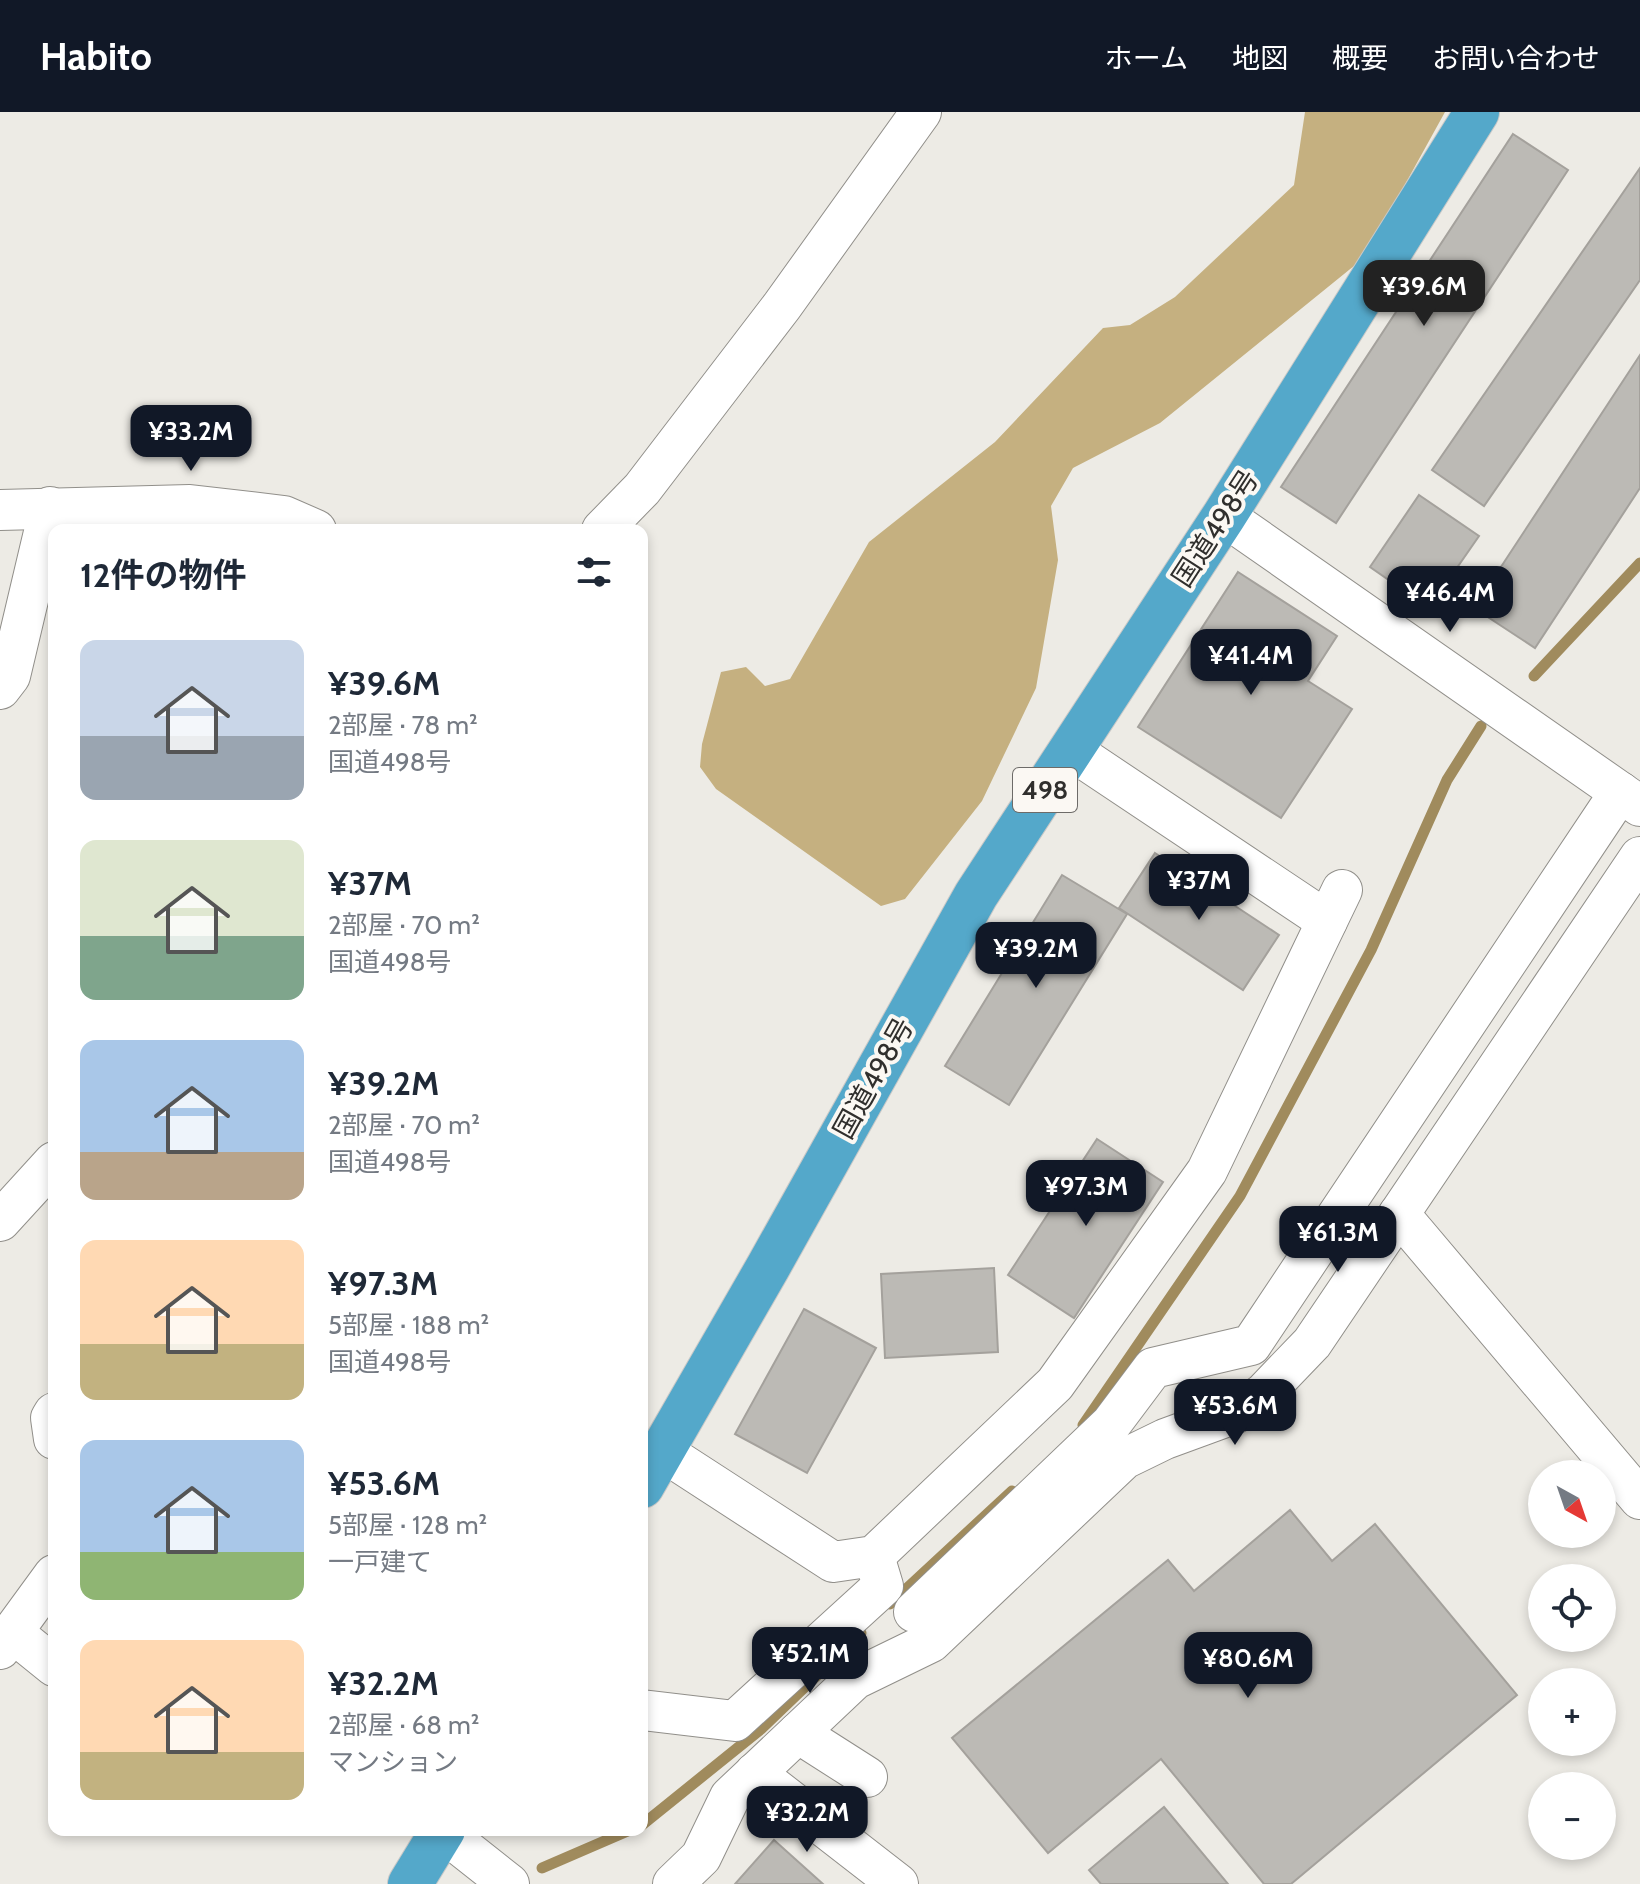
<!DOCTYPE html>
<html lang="ja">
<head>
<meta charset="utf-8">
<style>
	body { margin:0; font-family:Cabin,"Noto Sans JP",sans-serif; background:#f2f2f3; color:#1f2937; height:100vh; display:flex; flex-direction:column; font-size:30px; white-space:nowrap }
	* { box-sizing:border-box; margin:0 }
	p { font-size:26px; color:#747a83 }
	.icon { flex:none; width:44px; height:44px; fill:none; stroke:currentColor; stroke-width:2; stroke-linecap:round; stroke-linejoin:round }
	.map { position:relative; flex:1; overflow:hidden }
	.panel { position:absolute; left:48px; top:412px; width:600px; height:1312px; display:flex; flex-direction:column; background:#fff; border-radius:16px; box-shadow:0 4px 12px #0003 }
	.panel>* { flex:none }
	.needle { width:52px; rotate:140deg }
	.buttons { position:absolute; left:1528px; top:1348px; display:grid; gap:16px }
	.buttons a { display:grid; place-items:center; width:88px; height:88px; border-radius:50%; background:#fff; box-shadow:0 4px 12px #0003; font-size:40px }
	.price { position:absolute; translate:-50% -68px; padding:0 18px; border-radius:16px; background:#111827; color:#fff; font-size:26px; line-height:52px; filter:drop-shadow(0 2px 4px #0008) }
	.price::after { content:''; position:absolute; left:50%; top:48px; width:24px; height:18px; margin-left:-12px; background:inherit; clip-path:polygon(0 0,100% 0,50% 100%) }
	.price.active { background:#222; color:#fff }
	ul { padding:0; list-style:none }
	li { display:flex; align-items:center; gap:24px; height:200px; padding:0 32px }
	li span { display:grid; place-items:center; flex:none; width:224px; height:160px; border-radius:16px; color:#555 }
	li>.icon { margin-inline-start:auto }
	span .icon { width:96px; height:96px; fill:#fffc; stroke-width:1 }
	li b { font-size:34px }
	h2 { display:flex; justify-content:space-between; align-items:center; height:96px; padding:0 32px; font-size:34px }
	header { display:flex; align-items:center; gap:48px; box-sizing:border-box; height:112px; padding:0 40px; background:#111827; color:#fff }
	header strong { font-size:38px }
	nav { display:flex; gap:44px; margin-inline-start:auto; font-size:28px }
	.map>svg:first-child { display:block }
	.forest { fill:#c5b080 }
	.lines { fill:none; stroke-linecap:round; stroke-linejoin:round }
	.stream { stroke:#a08b5d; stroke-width:11 }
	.building { fill:#bcbab5; stroke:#a4a19c; stroke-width:2 }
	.minor-casing { stroke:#918f8a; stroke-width:42 }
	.trunk-casing { stroke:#c9c9c8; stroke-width:46 }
	.minor { stroke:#fff; stroke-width:40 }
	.trunk { stroke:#54a8ca; stroke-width:44 }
	.labels { text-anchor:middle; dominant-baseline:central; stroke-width:8; stroke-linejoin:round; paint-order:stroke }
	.shield { fill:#fbf8f3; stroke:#6d6b68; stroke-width:2 }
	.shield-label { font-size:26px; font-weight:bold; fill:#302f2d }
	.street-label { font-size:28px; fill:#302f2d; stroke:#fbf8f3 }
</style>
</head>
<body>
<header>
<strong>Habito</strong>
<nav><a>ホーム</a><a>地図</a><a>概要</a><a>お問い合わせ</a></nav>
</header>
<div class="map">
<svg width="1640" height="1772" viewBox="0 0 1640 1772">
	<rect width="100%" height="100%" fill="#edebe5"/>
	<path class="forest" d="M1305,0H1445L1365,145L1160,311L1073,356L1051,394L1058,448L1036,576L982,689L905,787L881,794L716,677L700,655L702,632L721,560L746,555L765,574L790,567L869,430L995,330L1103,216L1130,213L1175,185L1294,73Z"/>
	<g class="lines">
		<g class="stream">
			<path d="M1534,564L1640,451"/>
			<path d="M1083,1313L1240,1084L1371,838L1447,668L1481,614"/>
			<path d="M890,1492L1012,1379"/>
			<path d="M642,1713L761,1617L861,1521"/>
			<path d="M542,1756L630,1718"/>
		</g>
	</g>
	<g class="building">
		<path d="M1513,22L1568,58L1336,411L1281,375Z"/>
		<path d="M1640,56V168L1484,394L1432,358Z"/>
		<path d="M1640,243V376L1535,536L1474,496Z"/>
		<path d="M1419,383L1479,424L1429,496L1370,455Z"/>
		<path d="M1238,460L1337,524L1308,569L1352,597L1281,706L1138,615Z"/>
		<path d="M1155,741L1279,823L1243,878L1119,796Z"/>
		<path d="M1062,763L1127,802L1009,993L945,954Z"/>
		<path d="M1097,1027L1163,1070L1074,1206L1008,1163Z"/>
		<path d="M994,1156L998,1240L885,1246L881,1162Z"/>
		<path d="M804,1197L876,1236L807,1361L735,1322Z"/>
		<path d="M1290,1398L1332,1449L1375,1412L1517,1583L1291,1772H1264L1161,1647L1048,1741L952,1626L1168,1448L1194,1479Z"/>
		<path d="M1164,1695L1228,1772H1101L1089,1758Z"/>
		<path d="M774,1728L823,1772H735Z"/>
	</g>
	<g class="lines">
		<g class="minor-casing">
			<g id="minor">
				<path d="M0,398L190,393L284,404L316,418"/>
				<path d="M1224,404L1640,694"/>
				<path d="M602,418L642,377L782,194L921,0"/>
				<path d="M0,577L10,564L50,395"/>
				<path d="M1071,638L1327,809"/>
				<path d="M1399,1102L1640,1387"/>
				<path d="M0,1109L54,1050"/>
				<path d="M54,1301L51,1306L54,1327"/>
				<path d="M662,1339L833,1450L874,1444L1055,1272L1207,1059L1342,778"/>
				<path d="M914,1500L1111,1312L1153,1256L1251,1233L1620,680"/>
				<path d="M12,1520L54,1554"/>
				<path d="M0,1537L54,1463"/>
				<path d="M642,1598L735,1609L883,1474L874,1444"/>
				<path d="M798,1621L867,1665"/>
				<path d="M755,1661L898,1772"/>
				<path d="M442,1719L509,1772"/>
				<path d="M673,1772L701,1745L730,1685L855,1567L931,1530L1124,1347L1165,1327L1236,1301L1264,1281L1312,1231L1640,745"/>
			</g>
		</g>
		<g class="trunk-casing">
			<g id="trunk">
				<path d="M642,1374L768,1155L976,783L1224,404L1477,0"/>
				<path d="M410,1772L443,1718"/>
			</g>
		</g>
		<use href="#minor" class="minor"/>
		<use href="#trunk" class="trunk"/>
	</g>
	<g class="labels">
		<rect class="shield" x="1013" y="656" width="64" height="44" rx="6"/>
		<g class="shield-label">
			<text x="1045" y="678">498</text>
		</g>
		<g class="street-label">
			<text transform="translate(1215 416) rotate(-57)">国道498号</text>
			<text transform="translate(873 966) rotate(-61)">国道498号</text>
		</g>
	</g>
</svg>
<div class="buttons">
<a><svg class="needle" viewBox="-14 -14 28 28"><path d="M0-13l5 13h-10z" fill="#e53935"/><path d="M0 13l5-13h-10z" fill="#747a83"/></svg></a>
<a><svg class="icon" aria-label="locate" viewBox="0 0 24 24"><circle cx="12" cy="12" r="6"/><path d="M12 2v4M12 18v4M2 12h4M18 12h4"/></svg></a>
<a>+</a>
<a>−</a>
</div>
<b class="price active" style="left:1424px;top:216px">¥39.6M</b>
<b class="price" style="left:191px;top:361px">¥33.2M</b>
<b class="price" style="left:1450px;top:522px">¥46.4M</b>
<b class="price" style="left:1251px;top:585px">¥41.4M</b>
<b class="price" style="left:1199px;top:810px">¥37M</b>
<b class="price" style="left:1036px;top:878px">¥39.2M</b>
<b class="price" style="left:1086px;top:1116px">¥97.3M</b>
<b class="price" style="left:1338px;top:1162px">¥61.3M</b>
<b class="price" style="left:1235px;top:1335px">¥53.6M</b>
<b class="price" style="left:810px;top:1583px">¥52.1M</b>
<b class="price" style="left:1248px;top:1588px">¥80.6M</b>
<b class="price" style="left:807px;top:1742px">¥32.2M</b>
<section class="panel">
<h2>12件の物件<svg class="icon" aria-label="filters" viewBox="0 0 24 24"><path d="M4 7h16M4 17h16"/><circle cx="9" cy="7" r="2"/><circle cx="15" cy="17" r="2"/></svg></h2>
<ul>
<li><span style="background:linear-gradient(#c9d6e8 60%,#9aa5b1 0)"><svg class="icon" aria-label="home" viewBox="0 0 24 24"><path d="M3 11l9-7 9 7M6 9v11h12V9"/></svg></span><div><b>¥39.6M</b><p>2部屋 · 78 m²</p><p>国道498号</p></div></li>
<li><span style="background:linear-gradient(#dfe7d0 60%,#7fa58c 0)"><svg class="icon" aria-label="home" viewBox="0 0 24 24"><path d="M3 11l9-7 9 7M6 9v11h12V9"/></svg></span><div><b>¥37M</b><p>2部屋 · 70 m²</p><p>国道498号</p></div></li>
<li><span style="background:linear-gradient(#a9c7e8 70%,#b9a48a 0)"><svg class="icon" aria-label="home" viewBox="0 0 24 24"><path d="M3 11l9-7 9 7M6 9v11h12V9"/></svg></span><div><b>¥39.2M</b><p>2部屋 · 70 m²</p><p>国道498号</p></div></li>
<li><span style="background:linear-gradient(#ffd9b3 65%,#c2b280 0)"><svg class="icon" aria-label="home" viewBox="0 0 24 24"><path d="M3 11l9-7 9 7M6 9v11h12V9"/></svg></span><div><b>¥97.3M</b><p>5部屋 · 188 m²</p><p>国道498号</p></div></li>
<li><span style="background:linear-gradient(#a9c7e8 70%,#8fb573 0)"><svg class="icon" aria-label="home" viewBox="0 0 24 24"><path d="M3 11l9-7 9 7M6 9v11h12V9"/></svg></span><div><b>¥53.6M</b><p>5部屋 · 128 m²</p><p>一戸建て</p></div></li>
<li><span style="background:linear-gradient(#ffd9b3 70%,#c2b280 0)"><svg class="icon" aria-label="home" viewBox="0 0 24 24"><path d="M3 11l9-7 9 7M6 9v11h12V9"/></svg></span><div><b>¥32.2M</b><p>2部屋 · 68 m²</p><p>マンション</p></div></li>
</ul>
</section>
</div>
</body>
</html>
